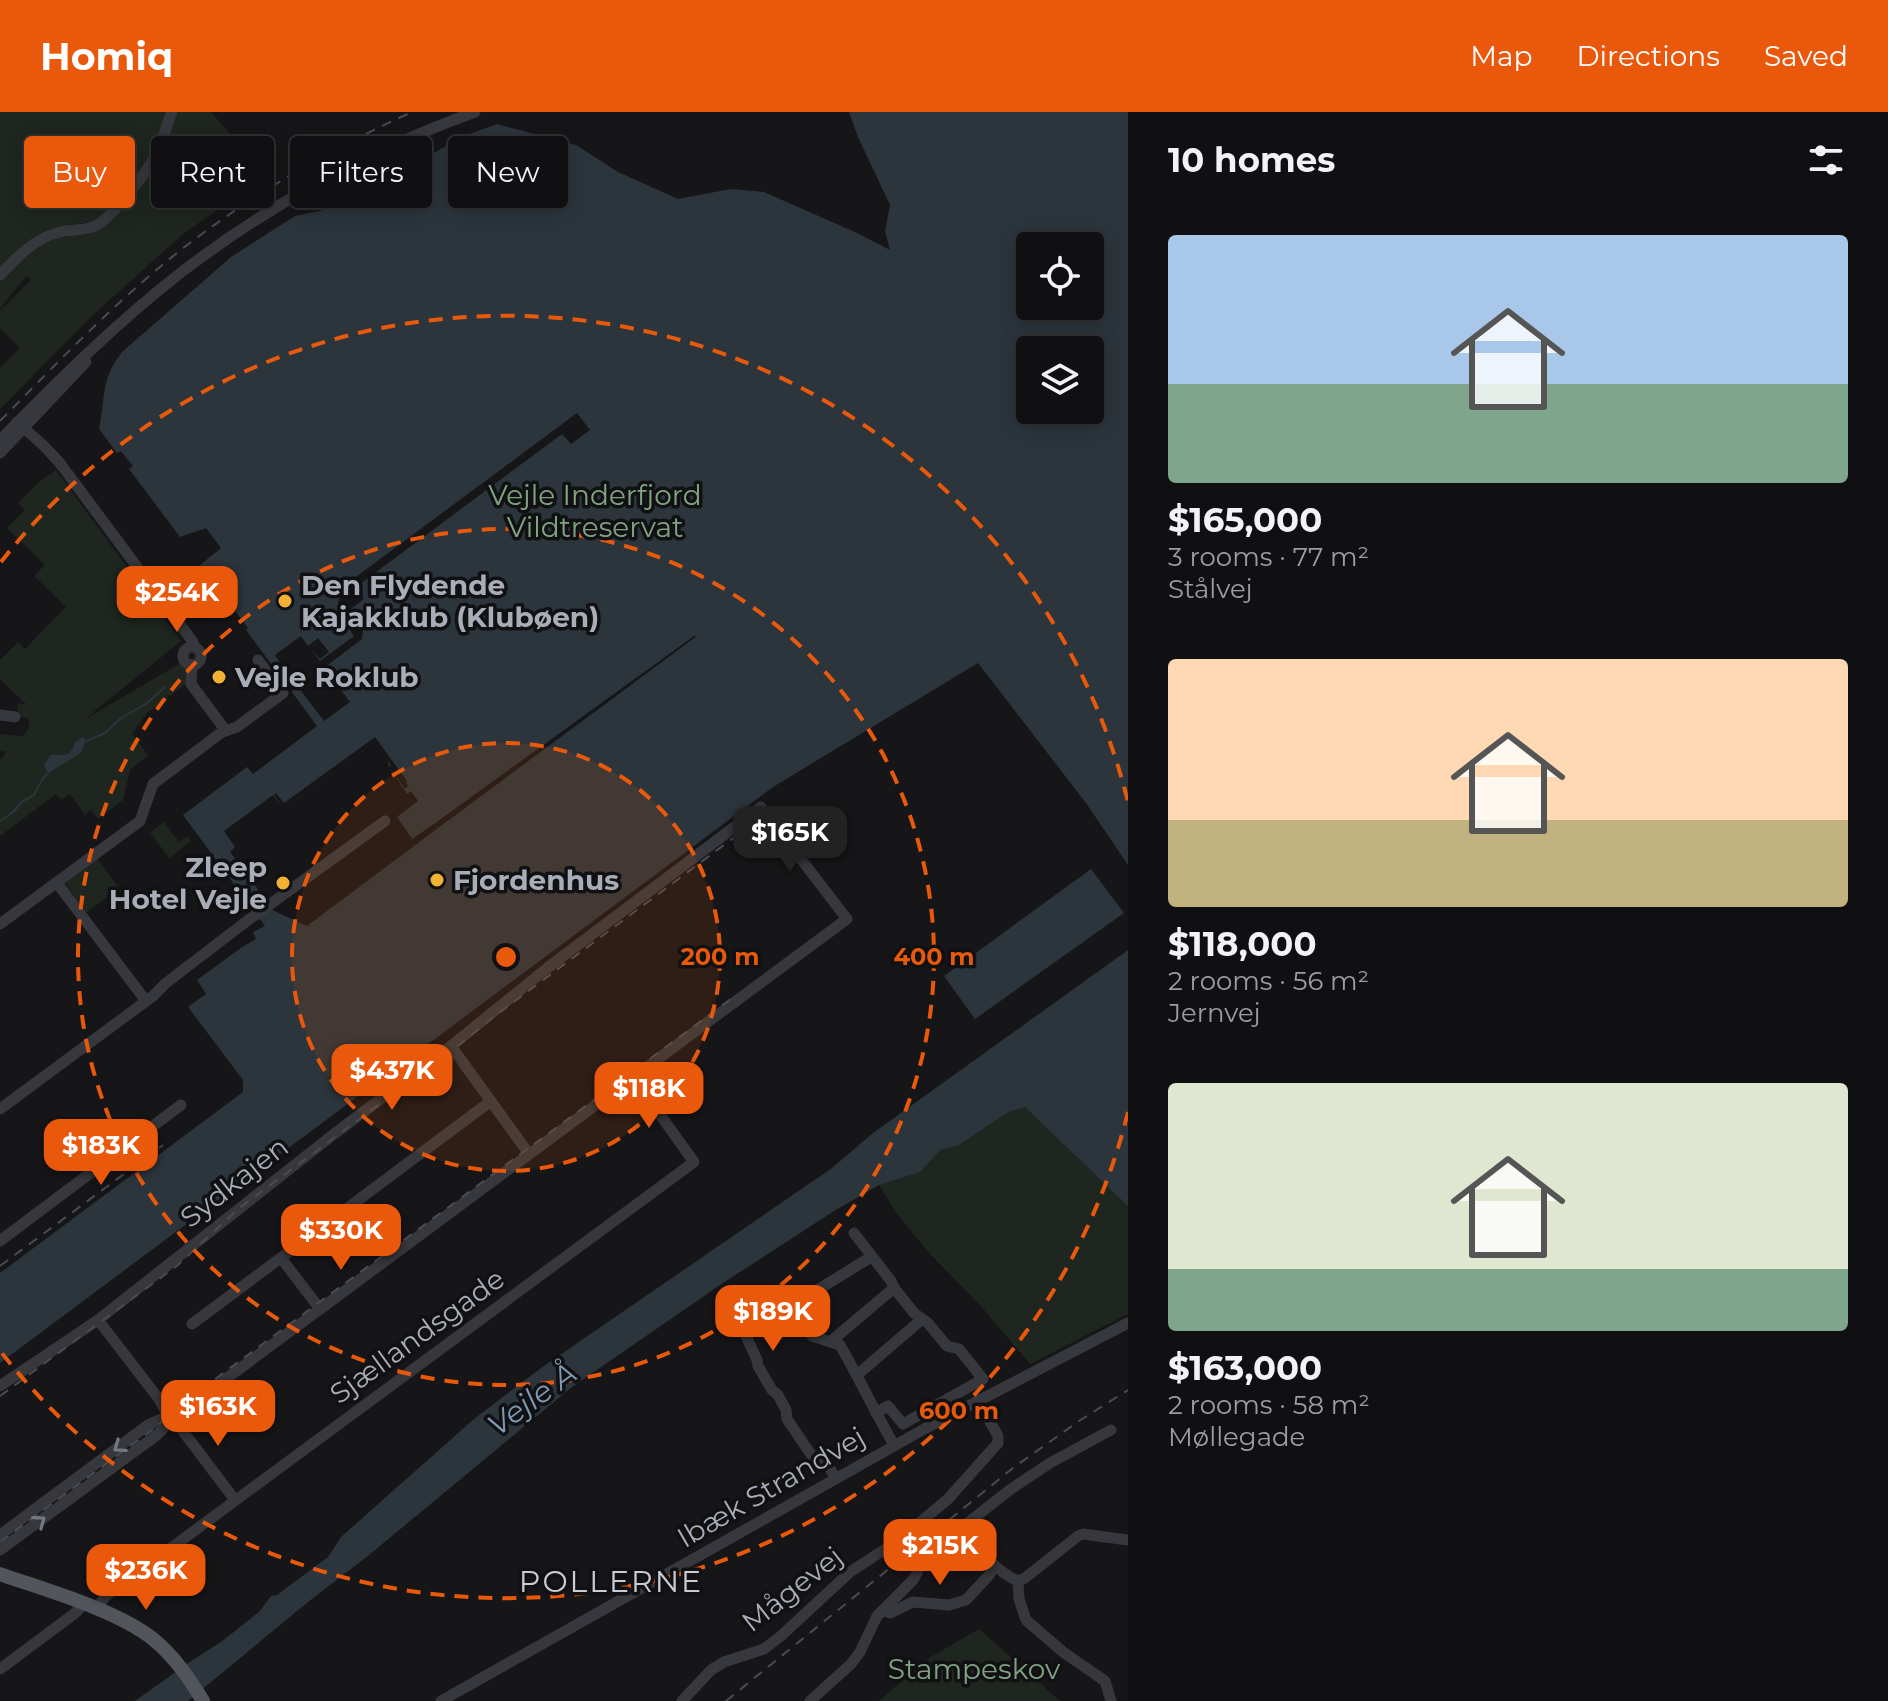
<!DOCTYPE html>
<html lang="en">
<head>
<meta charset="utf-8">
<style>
	body { margin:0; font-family:Montserrat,sans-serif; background:#19191b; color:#f1f3f6; height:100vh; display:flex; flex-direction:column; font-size:30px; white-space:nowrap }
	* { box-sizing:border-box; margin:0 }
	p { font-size:26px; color:#9c9d9f }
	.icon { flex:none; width:44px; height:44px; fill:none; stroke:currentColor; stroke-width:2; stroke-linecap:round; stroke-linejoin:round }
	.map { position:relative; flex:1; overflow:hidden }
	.drawer { display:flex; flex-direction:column; background:#101012; width:760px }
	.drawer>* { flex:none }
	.guide { position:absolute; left:24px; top:24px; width:760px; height:72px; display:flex; gap:16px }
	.buttons { position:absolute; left:1016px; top:120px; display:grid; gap:16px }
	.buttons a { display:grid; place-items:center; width:88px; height:88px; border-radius:8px; background:#101012; box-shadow:0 4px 20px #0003,0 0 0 2px #303032; font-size:40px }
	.price { position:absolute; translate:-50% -68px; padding:0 18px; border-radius:16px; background:#ea580c; color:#fff; font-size:26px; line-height:52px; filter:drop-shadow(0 2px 4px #0008) }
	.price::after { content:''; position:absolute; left:50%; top:48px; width:24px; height:18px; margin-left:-12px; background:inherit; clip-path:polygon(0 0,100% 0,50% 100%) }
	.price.selected { background:#222; color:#fff }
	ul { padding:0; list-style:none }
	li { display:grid; align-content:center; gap:16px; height:424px; padding:0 40px }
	li span { display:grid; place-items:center; height:248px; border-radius:8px; color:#555 }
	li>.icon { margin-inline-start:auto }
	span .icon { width:144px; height:144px; fill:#fffc; stroke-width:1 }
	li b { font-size:34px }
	h2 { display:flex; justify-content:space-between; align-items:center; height:96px; padding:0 40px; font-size:34px }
	.pill { padding:0 28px; border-radius:8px; background:#101012; box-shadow:0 4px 20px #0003,0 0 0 2px #303032; font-size:28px; line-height:72px }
	.pill.selected { background:#ea580c; color:#fff }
	header { display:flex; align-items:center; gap:48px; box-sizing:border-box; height:112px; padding:0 40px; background:#ea580c; color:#fff }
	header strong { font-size:38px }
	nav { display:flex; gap:44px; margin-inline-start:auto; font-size:28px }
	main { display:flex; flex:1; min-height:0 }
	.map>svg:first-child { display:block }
	.green { fill:#1e261f }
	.water { fill:#2c353c; fill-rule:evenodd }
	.pier { fill:#161618 }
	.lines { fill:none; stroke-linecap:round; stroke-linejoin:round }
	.stream { stroke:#2c353c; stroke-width:2 }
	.minor { stroke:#37383d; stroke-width:11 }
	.major { stroke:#53555c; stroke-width:14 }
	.rail { stroke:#4a4c52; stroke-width:2; stroke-dasharray:10 8; stroke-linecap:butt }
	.oneway { stroke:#757881 }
	.ring { fill:none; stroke:#e8590c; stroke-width:4; stroke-dasharray:14 10 }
	.poi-dot { fill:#f2b134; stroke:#111113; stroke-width:3 }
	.labels { text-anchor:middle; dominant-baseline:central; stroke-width:7; stroke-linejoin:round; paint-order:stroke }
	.park-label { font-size:28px; fill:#7fa381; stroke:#111113 }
	.poi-label { font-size:28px; font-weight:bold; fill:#a8adb8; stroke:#111113; text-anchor:start }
	.street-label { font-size:28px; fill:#a8adb8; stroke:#111113 }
	.water-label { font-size:30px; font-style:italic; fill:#7f9bb3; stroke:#111113 }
	.neighbourhood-label { font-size:30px; letter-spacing:2px; fill:#c9ccd4; stroke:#111113 }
	.centre { fill:#e8590c; stroke:#111113; stroke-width:4 }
	.ring-label { font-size:24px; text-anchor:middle; font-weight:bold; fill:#e8590c; stroke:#111113; stroke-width:7; stroke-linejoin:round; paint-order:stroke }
</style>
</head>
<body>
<header>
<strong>Homiq</strong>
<nav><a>Map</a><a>Directions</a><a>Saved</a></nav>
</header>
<main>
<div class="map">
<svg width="1128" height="1589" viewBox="0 0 1128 1589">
	<rect width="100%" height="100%" fill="#161618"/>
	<g class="green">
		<path d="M0,0H167L151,44L104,102L92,110L67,113L0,157Z"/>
		<path d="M175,0H211L266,64L183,122L93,203L0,297V256L20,236L0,216V199L31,168L26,164L0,197V168L11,156L50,127L91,119L128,87Z"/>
		<path d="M56,358L181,529L85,607L181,551L186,556V572L147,601L132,622L148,643L130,658L123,688L98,707L91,698L85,703L70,682L61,688L56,682L0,724V649L6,640L0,639V622L23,624C29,618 30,615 28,606L20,605L17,602L18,592H26L0,567V548L18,530L25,537L66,495L34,464L45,453L7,416L25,398L18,391L40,369Z"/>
		<path d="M164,710L179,730L188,724L191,729L169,746L150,720Z"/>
		<path d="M97,746L119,776L86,801L66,772L68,768Z"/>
		<path d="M1128,838V1202L1030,1252L980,1193L930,1142L897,1102L879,1073Z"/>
		<path d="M979,1517L1060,1589H879L929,1546Z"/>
	</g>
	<g class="water">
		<path d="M849,0H1128V753L1086,691L978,551L773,675L0,1251V1161L243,980V968L188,895L206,882L197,868L242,835L256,827L253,820L265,814L183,703L247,655L253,662L317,614L246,518L248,516L200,453L221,436L206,416L180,425L129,357L133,354L121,339L117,341L99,317C106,286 100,268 122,240L231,145L295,104L329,97L386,68L464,24L497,12L576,33L618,60L678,87L731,77L764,80L857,121L890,138L885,119L890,93L858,25ZM1030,134H1090V194H1030ZM1030,238H1090V298H1030ZM374,630L388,648L389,655L407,682L411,679L418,689L397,705L412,727L434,712L438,716L307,814L274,799L230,740L235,735L224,719L273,683L284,697Z"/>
		<path d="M83,625L86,629L81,641L48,661L44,653L51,643C65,643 71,645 75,630Z"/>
		<path d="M1091,757L1124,801L975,907L944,864Z"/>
		<path d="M1128,838V1094L1025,995L1008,1000L959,1033L940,1038L920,1060L879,1073L834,1099L723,1171L572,1275L369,1443L308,1490L188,1589H135L188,1551L221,1530L259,1500L271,1484L277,1483L328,1445L341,1425L474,1307L541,1256L832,1056L873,1021Z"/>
	</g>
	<g class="pier">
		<path d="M577,301L590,318L571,332L562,322L356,475L364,487L348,499L363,519L362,527L324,556L350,590L324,609L298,575L291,580L287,574L293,568L275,544L276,542L301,524L308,534L318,526L329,540L320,547L310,536L320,549L354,524L337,499L341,476Z"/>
		<path d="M694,524H697L438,716L434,712Z"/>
		<path d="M375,625L407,669L406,671L408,674L405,677L389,655L391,653L374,630L284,697L274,683L276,681L284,691Z"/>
	</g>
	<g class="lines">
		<g class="stream">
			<path d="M87,629L105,621L121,606L146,592L165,575"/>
			<path d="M0,709L12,701L23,689L34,683L43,666L48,661"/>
		</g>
		<g class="minor">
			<path d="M0,163C17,145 35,126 60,120C72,117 86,119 97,113C114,103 147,60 157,41C163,29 166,13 172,0"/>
			<path d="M17,310L43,333L59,350L193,530L194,535"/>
			<path d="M0,328C58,269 117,210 183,159C272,91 370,38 475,0"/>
			<path d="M0,341L86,250"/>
			<circle cx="192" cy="544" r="9"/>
			<path d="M192,553L191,572L226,619"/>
			<path d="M0,603L15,605"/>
			<path d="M57,771L146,889"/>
			<path d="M0,812L140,709L153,672L222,620L237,615L283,581L258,548"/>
			<path d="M451,934L529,1042"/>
			<path d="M0,997L153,884L166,871L243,812L385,709"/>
			<path d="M854,1121L891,1169L894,1176L915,1202L927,1210L947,1234L959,1237L983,1267L903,1312L888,1294L876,1301"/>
			<path d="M0,1129L181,993"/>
			<path d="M281,1146L320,1197"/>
			<path d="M793,1193L812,1224L840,1233C859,1266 875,1300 894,1333"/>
			<path d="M98,1208L159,1287L168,1304"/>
			<path d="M192,1212L491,989"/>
			<path d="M830,1230L894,1176"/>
			<path d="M857,1263L921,1208"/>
			<path d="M0,1274L98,1208L334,1022L451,934L546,857L761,695L847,807L173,1306L157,1323L0,1438"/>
			<path d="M173,1306L235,1388"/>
			<path d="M836,1366L828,1354L814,1347L787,1307L786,1298L778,1283L772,1278L758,1254L757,1248L746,1224L793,1193L871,1145"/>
			<path d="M963,1415C978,1435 994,1459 1018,1469"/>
			<path d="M0,1423L148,1313L168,1304L173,1306"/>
			<path d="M918,1453L930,1447L951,1424L1011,1377L1050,1351L1111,1318"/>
			<path d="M1018,1469L1019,1487L1026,1508L1063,1540L1105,1569L1111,1589"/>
			<path d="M1018,1469L1025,1466L1078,1424L1083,1422L1128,1428"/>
			<path d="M96,1497L106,1484L694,1050L633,965"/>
			<path d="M883,1498L890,1501L913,1490L949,1493L966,1488L990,1462L994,1453"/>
			<path d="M0,1557L74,1502L84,1492"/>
			<path d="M441,1589L926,1316L1128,1211"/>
			<path d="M682,1589L711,1558L724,1550L764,1537L781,1524L850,1460L899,1428L948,1387L998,1331V1324L978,1288"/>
			<path d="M810,1589L851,1552L860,1540L877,1504L913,1468L917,1461L918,1453L899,1428"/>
		</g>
		<path class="major" d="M0,1462C45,1478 117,1498 153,1527C174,1544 189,1566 203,1589"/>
		<g class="rail">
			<path d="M0,309C58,250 116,189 182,137C253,82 330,37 412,0"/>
			<path d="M0,1154L163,1033"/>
			<path d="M0,1284L178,1153L238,1097L454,937L491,907L760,706"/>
			<path d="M0,1430L152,1318L188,1287L735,884"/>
			<path d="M726,1589L1013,1356L1079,1309L1128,1278"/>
		</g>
	</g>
	<defs><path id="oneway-chevron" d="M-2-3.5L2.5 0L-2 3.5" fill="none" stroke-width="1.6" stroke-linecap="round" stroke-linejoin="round" transform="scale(2)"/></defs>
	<g class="oneway">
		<use href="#oneway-chevron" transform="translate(119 1335) rotate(144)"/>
		<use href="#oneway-chevron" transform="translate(40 1409) rotate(-36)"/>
	</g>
	<circle cx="506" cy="845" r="214" fill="#e8590c" fill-opacity=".12"/>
	<g class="ring">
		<circle cx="506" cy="845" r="214"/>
		<circle cx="506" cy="845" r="428"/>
		<path d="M1128 1000A641 641 0 0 1 1 1240M1 450A641 641 0 0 1 1128 690"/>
	</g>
	<g class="poi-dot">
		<circle cx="285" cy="489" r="8"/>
		<circle cx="219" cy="565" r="8"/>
		<circle cx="437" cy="768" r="8"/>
		<circle cx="283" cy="771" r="8"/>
	</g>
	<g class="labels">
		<g class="park-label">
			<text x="595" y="383">Vejle Inderfjord<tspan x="595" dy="32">Vildtreservat</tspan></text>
			<text x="974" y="1557">Stampeskov</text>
		</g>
		<g class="poi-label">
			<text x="301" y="473">Den Flydende<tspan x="301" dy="32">Kajakklub (Klubøen)</tspan></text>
			<text x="235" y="565">Vejle Roklub</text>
			<text x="267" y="755" text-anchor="end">Zleep<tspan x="267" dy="32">Hotel Vejle</tspan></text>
			<text x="453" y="768">Fjordenhus</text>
		</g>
		<g class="street-label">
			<text transform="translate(234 1070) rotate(-38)">Sydkajen</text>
			<text transform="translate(417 1224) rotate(-36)">Sjællandsgade</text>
			<text transform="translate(771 1375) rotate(-30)">Ibæk Strandvej</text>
			<text transform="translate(792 1477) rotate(-38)">Mågevej</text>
		</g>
		<g class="water-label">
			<text transform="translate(532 1287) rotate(-36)">Vejle Å</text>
		</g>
		<g class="neighbourhood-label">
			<text x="611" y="1469">POLLERNE</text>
		</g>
	</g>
	<circle cx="506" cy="845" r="12" class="centre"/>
	<g class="ring-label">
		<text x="720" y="853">200 m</text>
		<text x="934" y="853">400 m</text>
		<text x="959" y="1307">600 m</text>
	</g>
</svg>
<div class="buttons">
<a><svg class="icon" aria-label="locate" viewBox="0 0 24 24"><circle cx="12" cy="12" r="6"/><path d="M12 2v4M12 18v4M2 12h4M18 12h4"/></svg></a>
<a><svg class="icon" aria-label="layers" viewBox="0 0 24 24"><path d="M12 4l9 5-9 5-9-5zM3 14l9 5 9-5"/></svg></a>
</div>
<b class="price" style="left:177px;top:522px">$254K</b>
<b class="price selected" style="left:790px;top:762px">$165K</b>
<b class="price" style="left:392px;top:1000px">$437K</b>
<b class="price" style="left:649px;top:1018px">$118K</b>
<b class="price" style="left:101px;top:1075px">$183K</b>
<b class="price" style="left:341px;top:1160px">$330K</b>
<b class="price" style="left:773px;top:1241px">$189K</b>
<b class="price" style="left:218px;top:1336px">$163K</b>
<b class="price" style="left:940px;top:1475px">$215K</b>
<b class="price" style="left:146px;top:1500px">$236K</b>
<div class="guide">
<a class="pill selected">Buy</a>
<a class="pill">Rent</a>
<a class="pill">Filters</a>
<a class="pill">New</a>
</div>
</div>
<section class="drawer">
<h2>10 homes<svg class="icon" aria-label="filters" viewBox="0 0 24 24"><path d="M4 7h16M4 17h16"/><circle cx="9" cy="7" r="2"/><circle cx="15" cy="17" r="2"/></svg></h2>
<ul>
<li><span style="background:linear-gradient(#a9c7e8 60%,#7fa58c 0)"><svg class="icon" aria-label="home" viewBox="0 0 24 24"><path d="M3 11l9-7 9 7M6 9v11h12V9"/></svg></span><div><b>$165,000</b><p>3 rooms · 77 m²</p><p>Stålvej</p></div></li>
<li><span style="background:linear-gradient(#ffd9b3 65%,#c2b280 0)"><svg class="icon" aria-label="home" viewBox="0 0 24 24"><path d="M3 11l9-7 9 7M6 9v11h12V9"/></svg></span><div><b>$118,000</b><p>2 rooms · 56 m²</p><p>Jernvej</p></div></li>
<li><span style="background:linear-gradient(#dfe7d0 75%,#7fa58c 0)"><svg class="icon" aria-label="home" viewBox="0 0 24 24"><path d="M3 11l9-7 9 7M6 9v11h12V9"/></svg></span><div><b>$163,000</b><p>2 rooms · 58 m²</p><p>Møllegade</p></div></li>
</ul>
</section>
</main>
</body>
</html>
